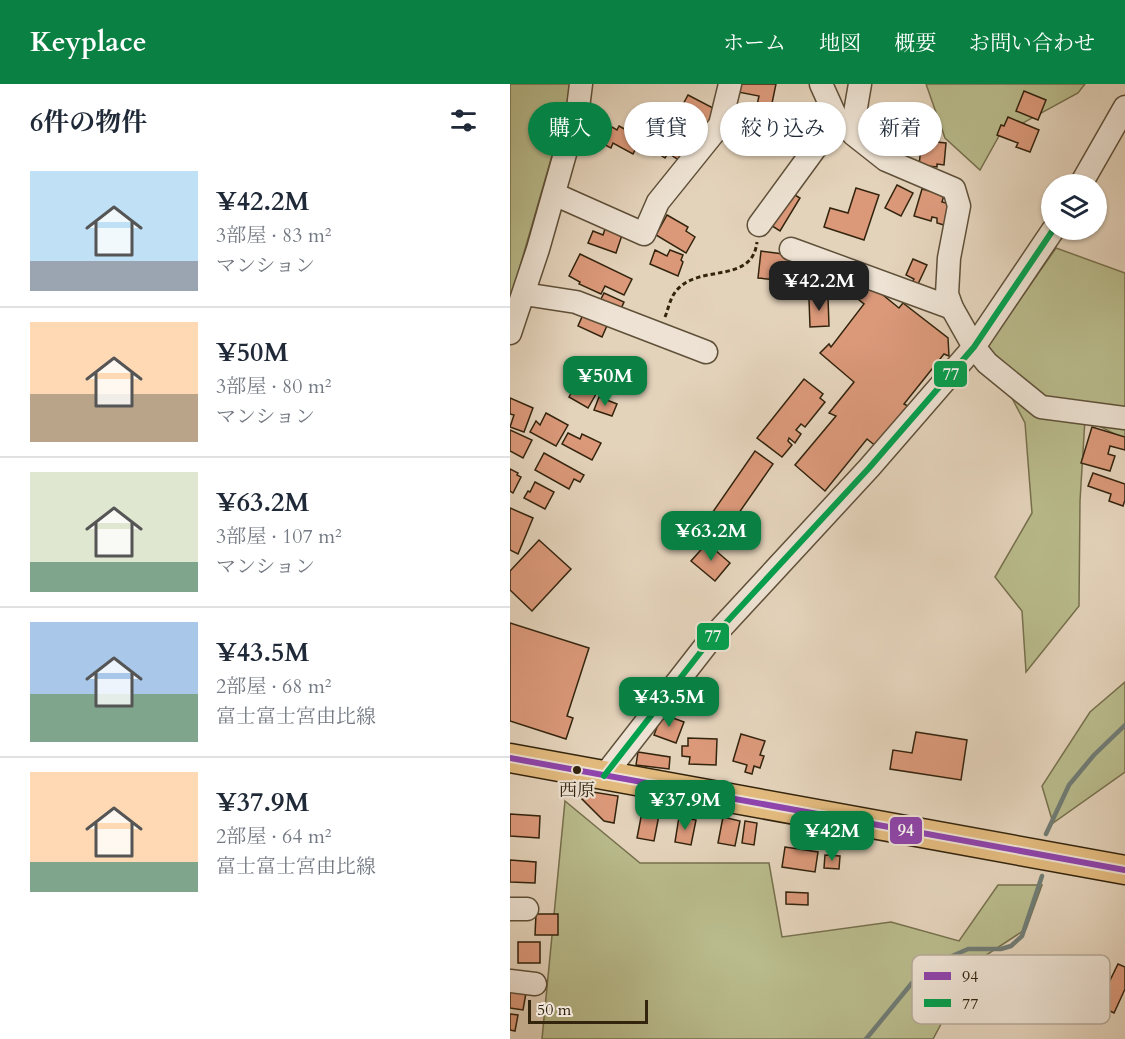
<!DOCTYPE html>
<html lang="ja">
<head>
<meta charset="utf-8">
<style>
	body { margin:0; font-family:Cardo,"Noto Serif JP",serif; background:#f6f6f7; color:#1f2937; height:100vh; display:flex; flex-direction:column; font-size:22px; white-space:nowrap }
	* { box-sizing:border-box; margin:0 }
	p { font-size:20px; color:#747a83 }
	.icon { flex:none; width:33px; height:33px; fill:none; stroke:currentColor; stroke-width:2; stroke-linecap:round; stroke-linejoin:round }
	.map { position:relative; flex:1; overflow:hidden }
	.side { display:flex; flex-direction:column; background:#fff; width:510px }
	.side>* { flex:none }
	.top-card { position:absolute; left:18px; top:18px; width:507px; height:54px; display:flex; gap:12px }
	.controls { position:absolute; left:531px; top:90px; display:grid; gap:12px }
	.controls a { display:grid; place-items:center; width:66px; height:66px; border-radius:50%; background:#fff; box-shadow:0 2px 4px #0004; font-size:30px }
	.scale { position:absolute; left:18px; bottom:15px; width:120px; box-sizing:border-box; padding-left:6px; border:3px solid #33240e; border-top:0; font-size:16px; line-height:21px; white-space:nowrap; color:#33240e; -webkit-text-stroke:4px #ede2d3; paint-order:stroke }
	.price { position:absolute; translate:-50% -51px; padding:0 14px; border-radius:12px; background:#0b8043; color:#fff; font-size:20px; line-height:39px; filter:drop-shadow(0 2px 3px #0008) }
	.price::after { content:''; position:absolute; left:50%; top:36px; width:18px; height:14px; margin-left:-9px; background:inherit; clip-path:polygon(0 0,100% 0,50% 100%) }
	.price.on { background:#222; color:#fff }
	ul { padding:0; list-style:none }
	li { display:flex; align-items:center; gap:18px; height:150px; padding:0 30px }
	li+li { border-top:2px solid #e0e1e3 }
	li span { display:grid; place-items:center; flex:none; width:168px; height:120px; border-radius:0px; color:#555 }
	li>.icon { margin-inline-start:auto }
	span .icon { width:72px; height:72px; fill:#fffc; stroke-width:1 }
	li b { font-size:26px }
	h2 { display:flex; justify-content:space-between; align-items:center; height:72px; padding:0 30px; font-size:26px }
	.tag { padding:0 21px; border-radius:27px; background:#fff; box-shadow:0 2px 4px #0004; font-size:21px; line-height:54px }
	.tag.on { background:#0b8043; color:#fff }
	header { display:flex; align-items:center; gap:36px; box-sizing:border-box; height:84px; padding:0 30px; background:#0b8043; color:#fff }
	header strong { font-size:28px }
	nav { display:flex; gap:33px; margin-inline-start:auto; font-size:21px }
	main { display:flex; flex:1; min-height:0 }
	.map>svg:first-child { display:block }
	.green { fill:#b9bb8c; stroke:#76704d; stroke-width:1.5 }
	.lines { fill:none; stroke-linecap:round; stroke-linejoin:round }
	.stream { stroke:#707c75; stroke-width:4.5 }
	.building { fill:#db997a; stroke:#33240e; stroke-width:1.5 }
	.minor-casing { stroke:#5f5039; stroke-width:25 }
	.major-casing { stroke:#33240e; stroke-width:31 }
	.path { stroke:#33240e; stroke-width:3; stroke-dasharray:4.5 3; stroke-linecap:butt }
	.minor { stroke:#ede2d3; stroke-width:22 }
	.major { stroke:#e2ba7e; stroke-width:28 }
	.bus-1-casing { stroke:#ede2d3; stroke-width:10 }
	.bus-2-casing { stroke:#ede2d3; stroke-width:10 }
	.bus-1 { stroke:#8e44ad; stroke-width:6 }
	.bus-2 { stroke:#03a04e; stroke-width:6 }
	.bus-dot { fill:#33240e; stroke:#ede2d3; stroke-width:2 }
	.labels { text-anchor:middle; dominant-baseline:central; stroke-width:4.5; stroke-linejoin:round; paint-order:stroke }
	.bus-label { font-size:18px; fill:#33240e; stroke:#ede2d3 }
	.key { fill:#ede2d3; stroke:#b5a998; stroke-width:1.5 }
	.key-label { font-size:16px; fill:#33240e }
	.line-badge { stroke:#ede2d3; stroke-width:2 }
	.badge-label { font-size:16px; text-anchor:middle; font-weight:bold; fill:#fff }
</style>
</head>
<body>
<header>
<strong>Keyplace</strong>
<nav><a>ホーム</a><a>地図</a><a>概要</a><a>お問い合わせ</a></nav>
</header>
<main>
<section class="side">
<h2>6件の物件<svg class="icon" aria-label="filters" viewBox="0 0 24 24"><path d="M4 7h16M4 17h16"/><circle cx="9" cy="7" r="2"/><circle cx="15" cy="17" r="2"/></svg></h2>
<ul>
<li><span style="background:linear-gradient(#bfe0f5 75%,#9aa5b1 0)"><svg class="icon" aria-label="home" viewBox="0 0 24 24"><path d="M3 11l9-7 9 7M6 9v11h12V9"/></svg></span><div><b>¥42.2M</b><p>3部屋 · 83 m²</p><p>マンション</p></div></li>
<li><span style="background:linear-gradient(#ffd9b3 60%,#b9a48a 0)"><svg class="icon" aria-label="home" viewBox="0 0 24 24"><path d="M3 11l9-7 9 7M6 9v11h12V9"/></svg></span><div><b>¥50M</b><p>3部屋 · 80 m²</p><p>マンション</p></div></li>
<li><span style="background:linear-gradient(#dfe7d0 75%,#7fa58c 0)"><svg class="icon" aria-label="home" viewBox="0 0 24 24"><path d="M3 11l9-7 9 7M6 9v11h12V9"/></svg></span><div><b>¥63.2M</b><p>3部屋 · 107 m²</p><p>マンション</p></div></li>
<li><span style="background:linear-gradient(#a9c7e8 60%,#7fa58c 0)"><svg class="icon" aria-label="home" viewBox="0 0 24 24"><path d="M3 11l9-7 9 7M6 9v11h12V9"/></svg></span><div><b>¥43.5M</b><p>2部屋 · 68 m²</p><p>富士富士宮由比線</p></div></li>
<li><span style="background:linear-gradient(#ffd9b3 75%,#7fa58c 0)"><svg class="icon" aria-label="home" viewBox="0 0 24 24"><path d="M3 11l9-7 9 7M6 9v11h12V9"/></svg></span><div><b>¥37.9M</b><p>2部屋 · 64 m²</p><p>富士富士宮由比線</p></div></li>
</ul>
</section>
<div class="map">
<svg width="615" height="955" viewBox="0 0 615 955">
	<rect width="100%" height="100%" fill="#e4d3bb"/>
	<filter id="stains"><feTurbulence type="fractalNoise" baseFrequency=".00333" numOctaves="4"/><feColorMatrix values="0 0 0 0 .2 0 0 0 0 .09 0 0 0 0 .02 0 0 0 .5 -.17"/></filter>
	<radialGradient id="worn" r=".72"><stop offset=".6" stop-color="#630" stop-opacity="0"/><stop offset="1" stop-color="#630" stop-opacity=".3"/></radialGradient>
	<g class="green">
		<path d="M0,0H60L61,6L0,217Z"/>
		<path d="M416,0H575L568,9L489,52L470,86L435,54Z"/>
		<path d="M546,164L615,189V355L575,335L570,417L569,522L516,588L512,527L485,493L522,429L515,339L476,264Z"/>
		<path d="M615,598V688L543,739L532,702L580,628Z"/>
		<path d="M55,717L130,779H259L272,853L381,838L449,857L488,801H532L516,845L464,879L423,955H32Z"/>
	</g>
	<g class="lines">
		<g class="stream">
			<path d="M536,750L559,701L584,671L615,641"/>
			<path d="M356,955L402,899L431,877L458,865H491L501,862L512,852L532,792"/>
		</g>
	</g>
	<g class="building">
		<path d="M229,0H266L261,24L247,21L249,12L228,8Z"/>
		<path d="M514,7L536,16L528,36L506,27Z"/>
		<path d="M178,11L205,25L197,40L188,35L186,38L169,28Z"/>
		<path d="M82,30L96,38L85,59L71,51Z"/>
		<path d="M498,33L529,46L520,68L506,63L508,59L487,51L491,41L494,42Z"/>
		<path d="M109,42L131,54L123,70L103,59L101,64L93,60L102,43L107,46Z"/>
		<path d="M155,44L181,60L170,77L158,69L155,74L137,62L146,48L150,51Z"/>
		<path d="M416,57L436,59L434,81L427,80V83L409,81L411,64H415Z"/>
		<path d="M387,101L403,109L391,132L375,124Z"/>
		<path d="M346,104L369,111L354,156L314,143L320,124L338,129Z"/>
		<path d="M412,105L434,111L432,118L440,120L434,141L427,139V134L422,133L421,137L404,132Z"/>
		<path d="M278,107L290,114L270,147L259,140Z"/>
		<path d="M157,131L178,143L176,147L185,153L176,169L146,151Z"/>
		<path d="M95,145L112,151L106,169L78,159L83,147L93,151Z"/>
		<path d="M145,166L157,172L160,166L173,171L171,176L173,178L168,192L140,180Z"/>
		<path d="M251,167L281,171L278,197L248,194Z"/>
		<path d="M70,170L122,195L114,211L95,202L91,210L69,200L70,198L59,192Z"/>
		<path d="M403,175L417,181L408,200L402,198L404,195L396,191Z"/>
		<path d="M300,187H325V204H312L311,211H299Z"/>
		<path d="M354,200L363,203L389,224L393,219L438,254L439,272L434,270L394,320L398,322L367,363L357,355L315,407L285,381L326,332L319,329L344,298L310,269L319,260L321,263L354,220L344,212Z"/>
		<path d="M94,209L114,218L109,229L89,219Z"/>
		<path d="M318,214L319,242L300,243L299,215Z"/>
		<path d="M75,226L99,237L92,253L68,242Z"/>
		<path d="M294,295L313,310L310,314L315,318L295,343L291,340L286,346L291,350L285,359L279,354L278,357L282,361L272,373L247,354Z"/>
		<path d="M67,299L86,310L78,324L59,313Z"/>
		<path d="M89,313L107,320L102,332L84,326Z"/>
		<path d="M0,314L23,324L14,348L0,343L4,331L0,330Z"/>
		<path d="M36,329L58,341L46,362L20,348L26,337L30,341Z"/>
		<path d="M582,343L615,353V366L600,362L598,370L605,372L600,387L571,379Z"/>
		<path d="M0,346L22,356L13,374L0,367Z"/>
		<path d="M58,349L70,355L72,350L91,359L82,376L52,360Z"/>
		<path d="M245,367L263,380L217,446L209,441L199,456L192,451L202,437L198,435Z"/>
		<path d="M34,369L74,391L70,398L64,395L59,405L25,386Z"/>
		<path d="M0,385L8,389L7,391L11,393L3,409L0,407Z"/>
		<path d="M583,389L615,400V416L613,422L599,417L601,410L578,402Z"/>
		<path d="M25,398L44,408L35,425L14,414L18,407L20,408Z"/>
		<path d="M0,424L23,434L8,470L0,466Z"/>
		<path d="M29,456L61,485L22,527L0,506V487Z"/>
		<path d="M197,459L220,479L205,497L181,477Z"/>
		<path d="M0,539L79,564L57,632L63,634L56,655L0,637Z"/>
		<path d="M152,630L174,638L166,659L144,651Z"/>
		<path d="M406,648L457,656L451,696L380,685L383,666L402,669Z"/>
		<path d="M231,650L255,657L250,671L254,672L250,684L244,682L242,690L235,688L237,681L223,677Z"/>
		<path d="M178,654L207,655L206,681L179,680L180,673L172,672V662H178Z"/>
		<path d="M128,668L160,673L159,685L126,681Z"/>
		<path d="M70,706L108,712L104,739L94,737L68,711Z"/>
		<path d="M132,728L149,731L144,757L127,754Z"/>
		<path d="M0,730L30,732L29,754L0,752Z"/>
		<path d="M169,733L186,736L181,761L165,758Z"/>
		<path d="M213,733L230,737L225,762L208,759Z"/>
		<path d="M235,737L247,739L244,761L232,759Z"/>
		<path d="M275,763L308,768L305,788L272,783Z"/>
		<path d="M315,771L330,772L329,785L314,784Z"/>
		<path d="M0,776L26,778L25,799L0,798Z"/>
		<path d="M276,808L298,809V821L276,820Z"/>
		<path d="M26,830H48V851H25Z"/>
		<rect x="8" y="858" width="22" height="21"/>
		<path d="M608,880L615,883V905L604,929L588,921Z"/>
		<path d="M0,906L16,909L13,926L0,924Z"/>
		<path d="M0,930L8,931L5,947L0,946Z"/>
	</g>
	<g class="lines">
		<g class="minor-casing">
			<g id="minor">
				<path d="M311,0L330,42L342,46L343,50L376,76L444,105L449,122L439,174L437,210L442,224L464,263L477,279L531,323L615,334"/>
				<path d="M342,46L350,0"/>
				<path d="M571,100L615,23"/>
				<path d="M44,110L134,150L148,118L210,41L220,0"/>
				<path d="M249,141L309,59L330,42"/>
				<path d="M281,165L442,224"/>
				<path d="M14,210L66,218L196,268"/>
				<path d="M0,249L28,165L68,24L71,0"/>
				<path d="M94,692L200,556L359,384L464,263L543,146"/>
				<path d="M0,825H17"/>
				<path d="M0,897L25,900"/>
			</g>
		</g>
		<g class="major-casing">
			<path id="major" d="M0,674L615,786"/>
		</g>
		<path class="path" d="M155,233C158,226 160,214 166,207C189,179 242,201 247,158"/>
		<use href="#minor" class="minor"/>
		<use href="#major" class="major"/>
		<g class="bus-1-casing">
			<path id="bus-1" d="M0,674L615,786"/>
		</g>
		<g class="bus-2-casing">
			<path id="bus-2" d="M94,692L200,556L359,384L464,263L543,146"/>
		</g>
		<use href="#bus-1" class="bus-1"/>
		<use href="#bus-2" class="bus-2"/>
	</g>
	<circle class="bus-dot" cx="67" cy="686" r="5"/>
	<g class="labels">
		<g class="bus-label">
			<text x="67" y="706">西原</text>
		</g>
	</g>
	<rect x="402" y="871" width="198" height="69" rx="9" class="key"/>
	<rect x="414" y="888" width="27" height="8" fill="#8e44ad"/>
	<rect x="414" y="915" width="27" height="8" fill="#03a04e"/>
	<g class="key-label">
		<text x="452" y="898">94</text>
		<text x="452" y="925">77</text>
	</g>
	<g class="line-badge">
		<rect x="423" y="276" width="35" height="28" rx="6" fill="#03a04e"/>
		<rect x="186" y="538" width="34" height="29" rx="6" fill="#03a04e"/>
		<rect x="379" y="732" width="34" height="29" rx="6" fill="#8e44ad"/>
	</g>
	<g class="badge-label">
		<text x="441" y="296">77</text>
		<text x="203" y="558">77</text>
		<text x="396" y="752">94</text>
	</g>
	<rect width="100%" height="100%" filter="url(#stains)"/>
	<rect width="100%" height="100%" fill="url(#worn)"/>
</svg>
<div class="controls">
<a><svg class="icon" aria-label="layers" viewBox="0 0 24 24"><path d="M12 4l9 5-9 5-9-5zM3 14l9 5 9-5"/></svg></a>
</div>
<div class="scale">50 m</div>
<b class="price on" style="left:309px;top:228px">¥42.2M</b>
<b class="price" style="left:95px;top:323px">¥50M</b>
<b class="price" style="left:201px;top:478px">¥63.2M</b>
<b class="price" style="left:159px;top:644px">¥43.5M</b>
<b class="price" style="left:175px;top:747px">¥37.9M</b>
<b class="price" style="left:322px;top:778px">¥42M</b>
<div class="top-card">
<a class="tag on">購入</a>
<a class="tag">賃貸</a>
<a class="tag">絞り込み</a>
<a class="tag">新着</a>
</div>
</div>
</main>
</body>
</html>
